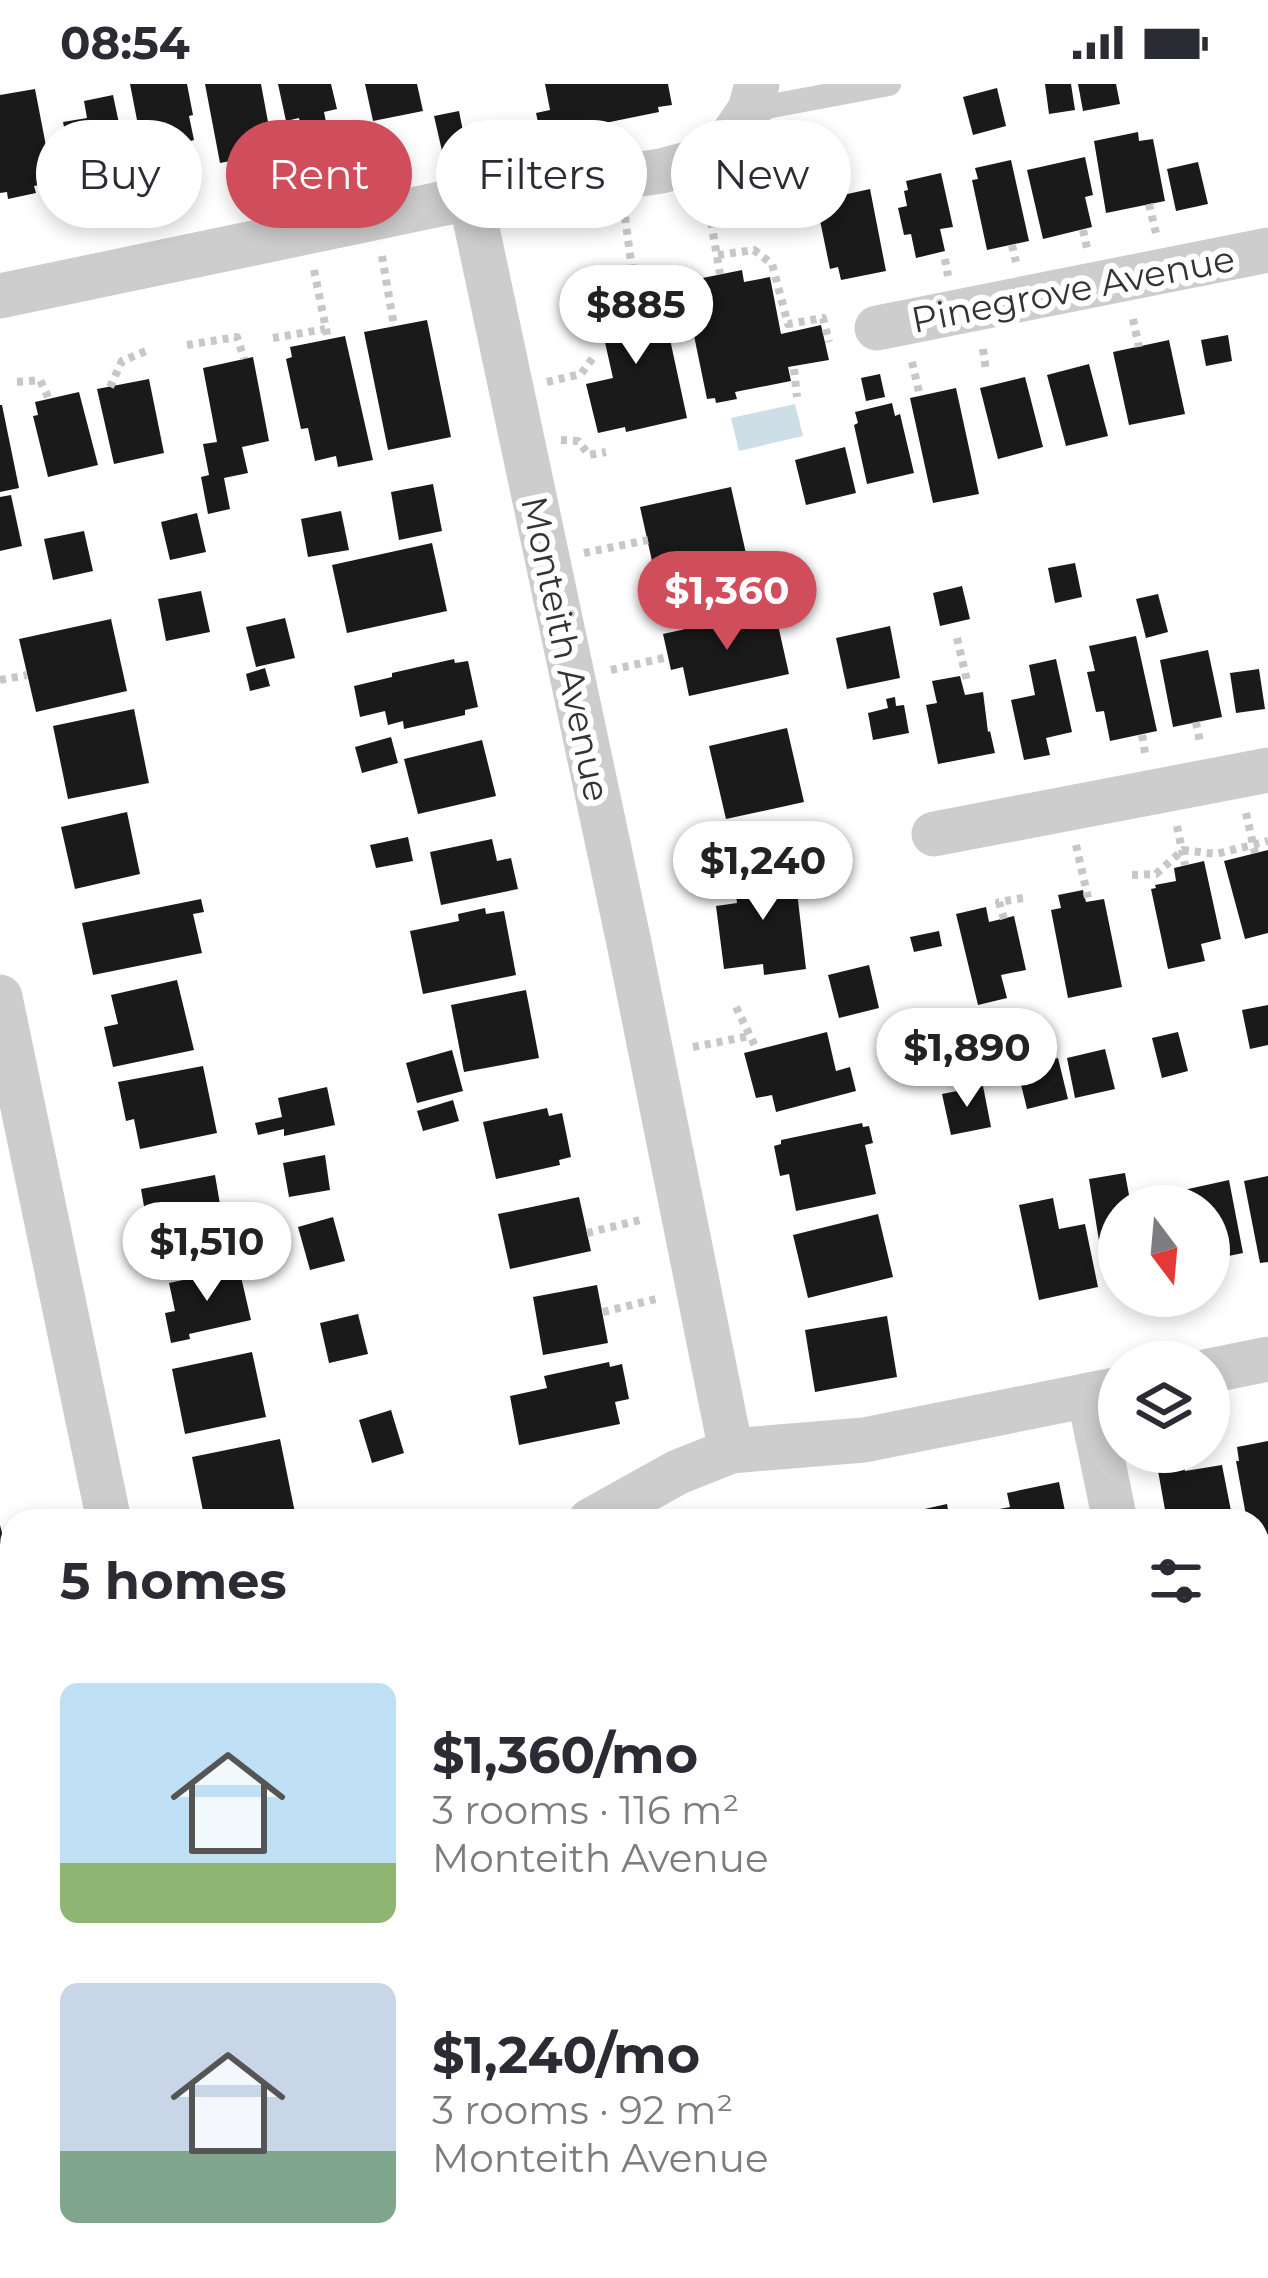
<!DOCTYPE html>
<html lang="en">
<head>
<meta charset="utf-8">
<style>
	body { margin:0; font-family:Montserrat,sans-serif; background:#f7f7f7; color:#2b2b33; height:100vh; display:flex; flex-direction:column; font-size:45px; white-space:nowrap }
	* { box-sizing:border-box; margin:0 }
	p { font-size:39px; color:#7c7c81 }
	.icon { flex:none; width:66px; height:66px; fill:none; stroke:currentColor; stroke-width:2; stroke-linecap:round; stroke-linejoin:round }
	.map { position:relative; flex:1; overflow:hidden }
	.sheet { position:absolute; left:0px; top:1425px; width:1269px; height:771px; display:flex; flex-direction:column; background:#fff; border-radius:36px 36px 0 0; box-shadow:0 6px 18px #0003 }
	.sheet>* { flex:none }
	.guide { position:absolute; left:36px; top:36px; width:1197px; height:108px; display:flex; gap:24px }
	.needle { width:78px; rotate:164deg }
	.buttons { position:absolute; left:1098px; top:1101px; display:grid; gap:24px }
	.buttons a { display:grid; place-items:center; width:132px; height:132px; border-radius:50%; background:#fff; box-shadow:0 6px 18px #0003; font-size:60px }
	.price { position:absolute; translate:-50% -102px; padding:0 27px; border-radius:42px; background:#fff; color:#222; font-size:39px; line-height:78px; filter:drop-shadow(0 3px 6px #0008) }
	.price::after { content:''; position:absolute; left:50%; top:72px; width:36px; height:27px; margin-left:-18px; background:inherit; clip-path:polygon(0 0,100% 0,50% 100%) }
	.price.on { background:#d04e5c; color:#fff }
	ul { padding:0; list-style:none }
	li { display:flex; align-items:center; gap:36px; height:300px; padding:0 60px }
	li span { display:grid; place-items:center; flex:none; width:336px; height:240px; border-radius:18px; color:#555 }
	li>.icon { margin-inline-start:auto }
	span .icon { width:144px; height:144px; fill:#fffc; stroke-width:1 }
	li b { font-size:51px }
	h2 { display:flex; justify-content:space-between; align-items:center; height:144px; padding:0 60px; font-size:51px }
	.chip { padding:0 42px; border-radius:54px; background:#fff; box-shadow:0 6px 18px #0003; font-size:42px; line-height:108px }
	.chip.on { background:#d04e5c; color:#fff }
	.status { display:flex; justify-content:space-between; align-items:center; height:84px; padding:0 60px; background:#fff; direction:ltr }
	.status svg { height:33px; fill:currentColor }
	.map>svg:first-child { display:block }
	.water { fill:#cddee6 }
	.building { fill:#1a1a1a }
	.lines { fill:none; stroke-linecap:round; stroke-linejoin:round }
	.path { stroke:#c7c7c7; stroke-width:8; stroke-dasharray:6 6; stroke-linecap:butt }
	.service { stroke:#cdcdcd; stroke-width:24 }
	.minor { stroke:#cdcdcd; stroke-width:45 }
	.labels { text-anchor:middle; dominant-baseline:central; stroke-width:12; stroke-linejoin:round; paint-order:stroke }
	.street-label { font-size:36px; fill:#333; stroke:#fff }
</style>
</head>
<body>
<div class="status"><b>08:54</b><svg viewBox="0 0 49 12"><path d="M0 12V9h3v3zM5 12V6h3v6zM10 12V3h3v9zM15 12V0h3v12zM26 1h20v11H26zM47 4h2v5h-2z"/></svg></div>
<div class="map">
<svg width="1268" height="2194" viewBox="0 0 1268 2194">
	<rect width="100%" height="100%" fill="#fff"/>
	<path class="water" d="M795,320L803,352L739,367L731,334Z"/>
	<g class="building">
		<path d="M130,0H187L193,31L189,32L194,56L187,58L190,73L160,79L157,64L143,67Z"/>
		<path d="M205,0H261L271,54L242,59L245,74L220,79Z"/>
		<path d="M278,0H331L337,25L324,28L327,43L302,48L299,34L286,37Z"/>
		<path d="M365,0H417L423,27L373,37Z"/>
		<path d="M545,0H668L672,21L658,23L659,28L541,52L536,29L550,26Z"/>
		<path d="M1045,0H1071L1075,26L1049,30Z"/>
		<path d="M1078,0H1116L1120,20L1083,27Z"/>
		<path d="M997,4L1006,42L973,51L963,13Z"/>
		<path d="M35,5L53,98L34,102L36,109L8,115L7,108L0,109V11Z"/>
		<path d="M113,11L128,82L74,93L63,38L87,34L84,17Z"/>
		<path d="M459,27L466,62L442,67L434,32Z"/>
		<path d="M1138,48L1139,57L1153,55L1165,117L1106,129L1094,57Z"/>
		<path d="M1085,73L1093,111L1085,113L1092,143L1043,155L1027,86Z"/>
		<path d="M1011,76L1029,157L987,166L972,96L978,95L975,84Z"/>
		<path d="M1198,78L1208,120L1176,127L1167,85Z"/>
		<path d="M941,89L953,143L940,145L945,167L916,174L911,150L904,151L898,124L907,122L904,107L908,106L906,97Z"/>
		<path d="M870,105L886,187L841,196L838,183L830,185L816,117Z"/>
		<path d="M742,186L744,198L770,193L781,250L821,241L829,276L788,283L791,297L735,308L737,315L716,319L715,314L707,315L683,198Z"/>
		<path d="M660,209L687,334L626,348L625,343L598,349L586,300L613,294L604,254L594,257L587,225Z"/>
		<path d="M427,236L451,353L388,366L364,248Z"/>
		<path d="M1228,251L1232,277L1206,282L1201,256Z"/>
		<path d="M345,252L373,376L338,383L336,372L315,377L308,344L301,345L286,275L292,273L290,263Z"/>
		<path d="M1169,256L1185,330L1129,341L1113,268Z"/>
		<path d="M253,273L269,357L242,363L248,389L224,394L230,425L208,430L201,393L209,391L203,360L217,358L203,284Z"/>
		<path d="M1089,280L1108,352L1066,362L1047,291Z"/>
		<path d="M880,290L885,313L866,317L861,294Z"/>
		<path d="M1025,293L1043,363L998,375L980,304Z"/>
		<path d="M149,295L164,369L114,380L97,305Z"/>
		<path d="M956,304L979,410L933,419L910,314Z"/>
		<path d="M79,308L98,381L48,393L33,332L38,331L35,318Z"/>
		<path d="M892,319L895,332L900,330L914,389L867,400L854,341L858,339L855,328Z"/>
		<path d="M0,321H2L19,404L0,408Z"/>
		<path d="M845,363L856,409L806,421L795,376Z"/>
		<path d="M433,400L442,447L399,456L391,408Z"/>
		<path d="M731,403L747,474L656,495L640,423Z"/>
		<path d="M11,411L22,462L0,467V413Z"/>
		<path d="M341,427L349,466L308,473L301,435Z"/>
		<path d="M197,429L206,468L170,476L161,438Z"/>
		<path d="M84,447L93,487L53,496L44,455Z"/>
		<path d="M432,459L447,527L347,549L332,481Z"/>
		<path d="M1075,479L1082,513L1055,519L1048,484Z"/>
		<path d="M962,502L970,535L940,542L933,509Z"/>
		<path d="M201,507L210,548L166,557L158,515Z"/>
		<path d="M1158,510L1168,548L1146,554L1136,515Z"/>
		<path d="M753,530L754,537L776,532L789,590L689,612L683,583L671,586L663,550Z"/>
		<path d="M285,534L295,574L256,583L246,543Z"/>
		<path d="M111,535L127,607L36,628L19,555Z"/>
		<path d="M890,542L900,594L847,605L836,554Z"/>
		<path d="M1136,552L1157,647L1110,657L1104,627L1096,628L1087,588L1095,587L1089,562Z"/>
		<path d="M1208,566L1222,633L1173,643L1160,576Z"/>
		<path d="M454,575L455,579L468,577L478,623L465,626V631L404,645L403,637L388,641L385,627L360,633L354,602L392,593V589Z"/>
		<path d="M1056,575L1072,648L1046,654L1050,671L1024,676L1011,616L1035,611L1029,581Z"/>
		<path d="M265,584L270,602L250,607L246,590Z"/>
		<path d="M1259,585L1265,625L1236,629L1230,589Z"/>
		<path d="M960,592L965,611L983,608L988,648L990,647L995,669L938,680L926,621L937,619L932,597Z"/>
		<path d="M895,613L896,622L904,621L909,649L873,656L868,629L888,624L886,615Z"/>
		<path d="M134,625L149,699L68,715L53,642Z"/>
		<path d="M787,644L804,718L726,735L709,662Z"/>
		<path d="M391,653L398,679L362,689L355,663Z"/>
		<path d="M482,656L496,712L418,730L404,675Z"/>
		<path d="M127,728L140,790L75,805L61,743Z"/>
		<path d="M408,753L413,777L376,784L370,761Z"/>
		<path d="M492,755L497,777L511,774L518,805L441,821L430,768Z"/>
		<path d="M1268,766V849L1245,855L1224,777Z"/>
		<path d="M1204,777L1221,855L1201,860L1205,877L1168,885L1151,805L1156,804L1155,801L1176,797L1174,784Z"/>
		<path d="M794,782L806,885L764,891L763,880L724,885L716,822L737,819L733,790Z"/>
		<path d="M1083,806L1086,818L1104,815L1122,903L1068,914L1051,826L1061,824L1058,811Z"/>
		<path d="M201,815L204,828L193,830L202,869L93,891L82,839Z"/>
		<path d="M986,823L989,838L1014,832L1026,886L1001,891L1007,914L978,921L956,830Z"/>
		<path d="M485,824L486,830L504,827L516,891L423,910L410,847L459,837L458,830Z"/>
		<path d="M939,847L942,862L914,868L910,853Z"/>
		<path d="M869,881L879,924L839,934L828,891Z"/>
		<path d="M177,896L194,966L113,983L104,943L118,940L111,911Z"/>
		<path d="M526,906L539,974L464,988L451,921Z"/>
		<path d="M1268,921V961L1250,965L1242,926Z"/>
		<path d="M827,948L836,987L850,983L856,1007L776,1028L772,1011L756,1014L744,969Z"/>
		<path d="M1178,948L1188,987L1162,994L1152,954Z"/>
		<path d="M1105,965L1115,1005L1075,1014L1067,974Z"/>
		<path d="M452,966L463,1007L417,1019L406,979Z"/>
		<path d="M1058,974L1068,1015L1027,1025L1017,984Z"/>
		<path d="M203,982L217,1049L140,1065L134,1035L126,1037L118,998Z"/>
		<path d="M983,1002L991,1043L951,1051L942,1010Z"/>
		<path d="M327,1003L335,1041L284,1052V1045L258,1051L255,1039L282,1033L278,1014Z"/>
		<path d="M453,1016L459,1037L423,1047L417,1027Z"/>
		<path d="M547,1024L549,1032L562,1029L571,1073L559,1076L560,1081L496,1095L483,1038Z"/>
		<path d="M862,1039L863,1043L869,1042L873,1059L865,1061L876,1110L796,1127L789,1090L780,1092L774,1062L781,1060V1056Z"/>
		<path d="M325,1071L330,1106L289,1113L283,1079Z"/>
		<path d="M1125,1089L1131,1122H1119V1192L1105,1194L1089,1095Z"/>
		<path d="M215,1091L223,1138L149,1151L141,1105Z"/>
		<path d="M1268,1092V1178L1260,1179L1244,1097Z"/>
		<path d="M1229,1096L1243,1169L1209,1176V1122H1183L1179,1107Z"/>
		<path d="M579,1113L591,1167L510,1185L498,1130Z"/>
		<path d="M1053,1114L1059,1145L1085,1140L1098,1203L1039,1216L1019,1121Z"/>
		<path d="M878,1130L893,1193L808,1214L793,1151Z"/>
		<path d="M333,1133L345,1177L310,1186L298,1143Z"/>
		<path d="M239,1184L251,1236L189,1250L190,1255L171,1259L165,1229L175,1227L169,1199Z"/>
		<path d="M597,1201L608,1259L543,1271L533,1213Z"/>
		<path d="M358,1230L368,1270L329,1279L320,1239Z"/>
		<path d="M887,1232L897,1293L815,1308L805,1246Z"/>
		<path d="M252,1268L266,1333L185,1350L172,1285Z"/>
		<path d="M609,1278L610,1283L622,1280L629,1315L615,1318L620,1340L519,1361L510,1312L547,1304L544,1292Z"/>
		<path d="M391,1326L404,1369L372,1379L359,1336Z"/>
		<path d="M280,1355L295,1429L256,1437H205L192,1373Z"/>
		<path d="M1268,1357V1450L1257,1453V1437H1247L1236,1377H1239L1237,1363Z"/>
		<path d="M1183,1377L1185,1387L1222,1381L1233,1437H1167L1157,1381Z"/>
		<path d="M1059,1398L1067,1437H991L989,1427L1010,1423L1007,1409Z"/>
		<path d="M947,1420L950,1437H895L893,1432Z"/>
		<path d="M0,1441L12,1489V1494L0,1496Z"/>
		<path d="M1268,1537V1571L1257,1574V1540Z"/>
		<path d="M1268,1629V1704L1257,1706V1631Z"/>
		<path d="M12,1672V1766H10L0,1720V1675Z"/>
		<path d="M12,1873V1935L0,1938V1875Z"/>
		<path d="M12,2100V2163L0,2165V2102Z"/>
		<path d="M99,2184H140L142,2194H101Z"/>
		<path d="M360,2184H400L401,2186L361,2193Z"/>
		<path d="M491,2184H530L532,2194H493Z"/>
		<path d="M787,2184H858V2186L821,2194H789Z"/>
		<path d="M1186,2184H1195L1197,2194H1148Z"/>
	</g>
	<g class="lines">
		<g class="path">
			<path d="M302,48L315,105"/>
			<path d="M707,114L720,190"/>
			<path d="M1149,120L1156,149"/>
			<path d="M625,133L636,215"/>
			<path d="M1083,146L1087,164"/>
			<path d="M1012,161L1016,178"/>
			<path d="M718,171L754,166L772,180L788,240L823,234L829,258"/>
			<path d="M382,172L394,242"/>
			<path d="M945,175L948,192"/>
			<path d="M314,186L328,255"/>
			<path d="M1133,235L1139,263"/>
			<path d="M273,254L325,245"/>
			<path d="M187,261L237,253L244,275"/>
			<path d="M983,265L986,287"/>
			<path d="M912,278L920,312"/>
			<path d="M794,285L797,313"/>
			<path d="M17,298L40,296L49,315"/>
			<path d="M547,298L581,290L595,271"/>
			<path d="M110,303L122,277L151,265"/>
			<path d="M561,356L578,357L589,371L606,368"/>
			<path d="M584,469L648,456"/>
			<path d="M957,554L967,597"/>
			<path d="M611,586L668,573"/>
			<path d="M0,596L27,591"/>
			<path d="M1196,638L1200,658"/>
			<path d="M1142,651L1145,669"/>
			<path d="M1246,729L1255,769"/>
			<path d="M1177,742L1185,781"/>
			<path d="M1076,761L1089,818"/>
			<path d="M1132,791L1156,790L1183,766L1216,770L1268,757"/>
			<path d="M1004,835L999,818L1029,813"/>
			<path d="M736,923L757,966"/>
			<path d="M693,963L750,952"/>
			<path d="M587,1149L640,1136"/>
			<path d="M603,1228L656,1215"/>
		</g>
		<g class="service">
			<path d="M750,26L889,0"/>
			<path d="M0,2017L12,2014"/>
		</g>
		<g class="minor">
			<path d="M471,116L629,859L731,1367"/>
			<path d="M0,212L445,119L661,87L699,77L728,58L750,26L757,0"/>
			<path d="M877,244L1268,166"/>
			<path d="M934,750L1268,686"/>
			<path d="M0,913L109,1437"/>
			<path d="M1209,1287L1268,1275"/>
			<path d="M1089,1311L1115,1437"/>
			<path d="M590,1437L678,1388L731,1367L864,1356L1119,1305"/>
			<path d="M0,1560L12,1557"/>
			<path d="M1257,1796L1268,1794"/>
			<path d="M1257,2141L1268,2194"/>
			<path d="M720,2184L722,2194"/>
		</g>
	</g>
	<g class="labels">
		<g class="street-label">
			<text transform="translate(1073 205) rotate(-11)">Pinegrove Avenue</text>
			<text transform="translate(566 565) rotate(78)">Monteith Avenue</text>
		</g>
	</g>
</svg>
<div class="buttons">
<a><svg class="needle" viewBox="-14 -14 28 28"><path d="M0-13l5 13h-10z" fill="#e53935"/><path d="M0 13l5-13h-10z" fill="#7c7c81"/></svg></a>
<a><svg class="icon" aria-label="layers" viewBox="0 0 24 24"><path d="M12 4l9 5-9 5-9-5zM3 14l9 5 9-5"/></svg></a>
</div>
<b class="price" style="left:636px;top:283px">$885</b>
<b class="price on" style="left:727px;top:569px">$1,360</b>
<b class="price" style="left:763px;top:839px">$1,240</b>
<b class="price" style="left:967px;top:1026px">$1,890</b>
<b class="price" style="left:207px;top:1220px">$1,510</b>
<div class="guide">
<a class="chip">Buy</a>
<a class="chip on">Rent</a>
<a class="chip">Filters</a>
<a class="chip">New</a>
</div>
<section class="sheet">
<h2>5 homes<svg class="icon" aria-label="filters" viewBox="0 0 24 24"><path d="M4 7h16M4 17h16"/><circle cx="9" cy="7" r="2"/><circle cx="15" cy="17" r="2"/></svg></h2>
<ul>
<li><span style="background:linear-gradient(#bfe0f5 75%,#8fb573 0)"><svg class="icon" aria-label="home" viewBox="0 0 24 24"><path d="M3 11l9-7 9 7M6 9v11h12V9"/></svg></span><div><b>$1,360/mo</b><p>3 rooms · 116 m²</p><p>Monteith Avenue</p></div></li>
<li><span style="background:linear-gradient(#c9d6e8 70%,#7fa58c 0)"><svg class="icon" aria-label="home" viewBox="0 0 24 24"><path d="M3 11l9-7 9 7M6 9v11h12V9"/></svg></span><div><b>$1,240/mo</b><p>3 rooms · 92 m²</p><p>Monteith Avenue</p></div></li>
</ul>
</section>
</div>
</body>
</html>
